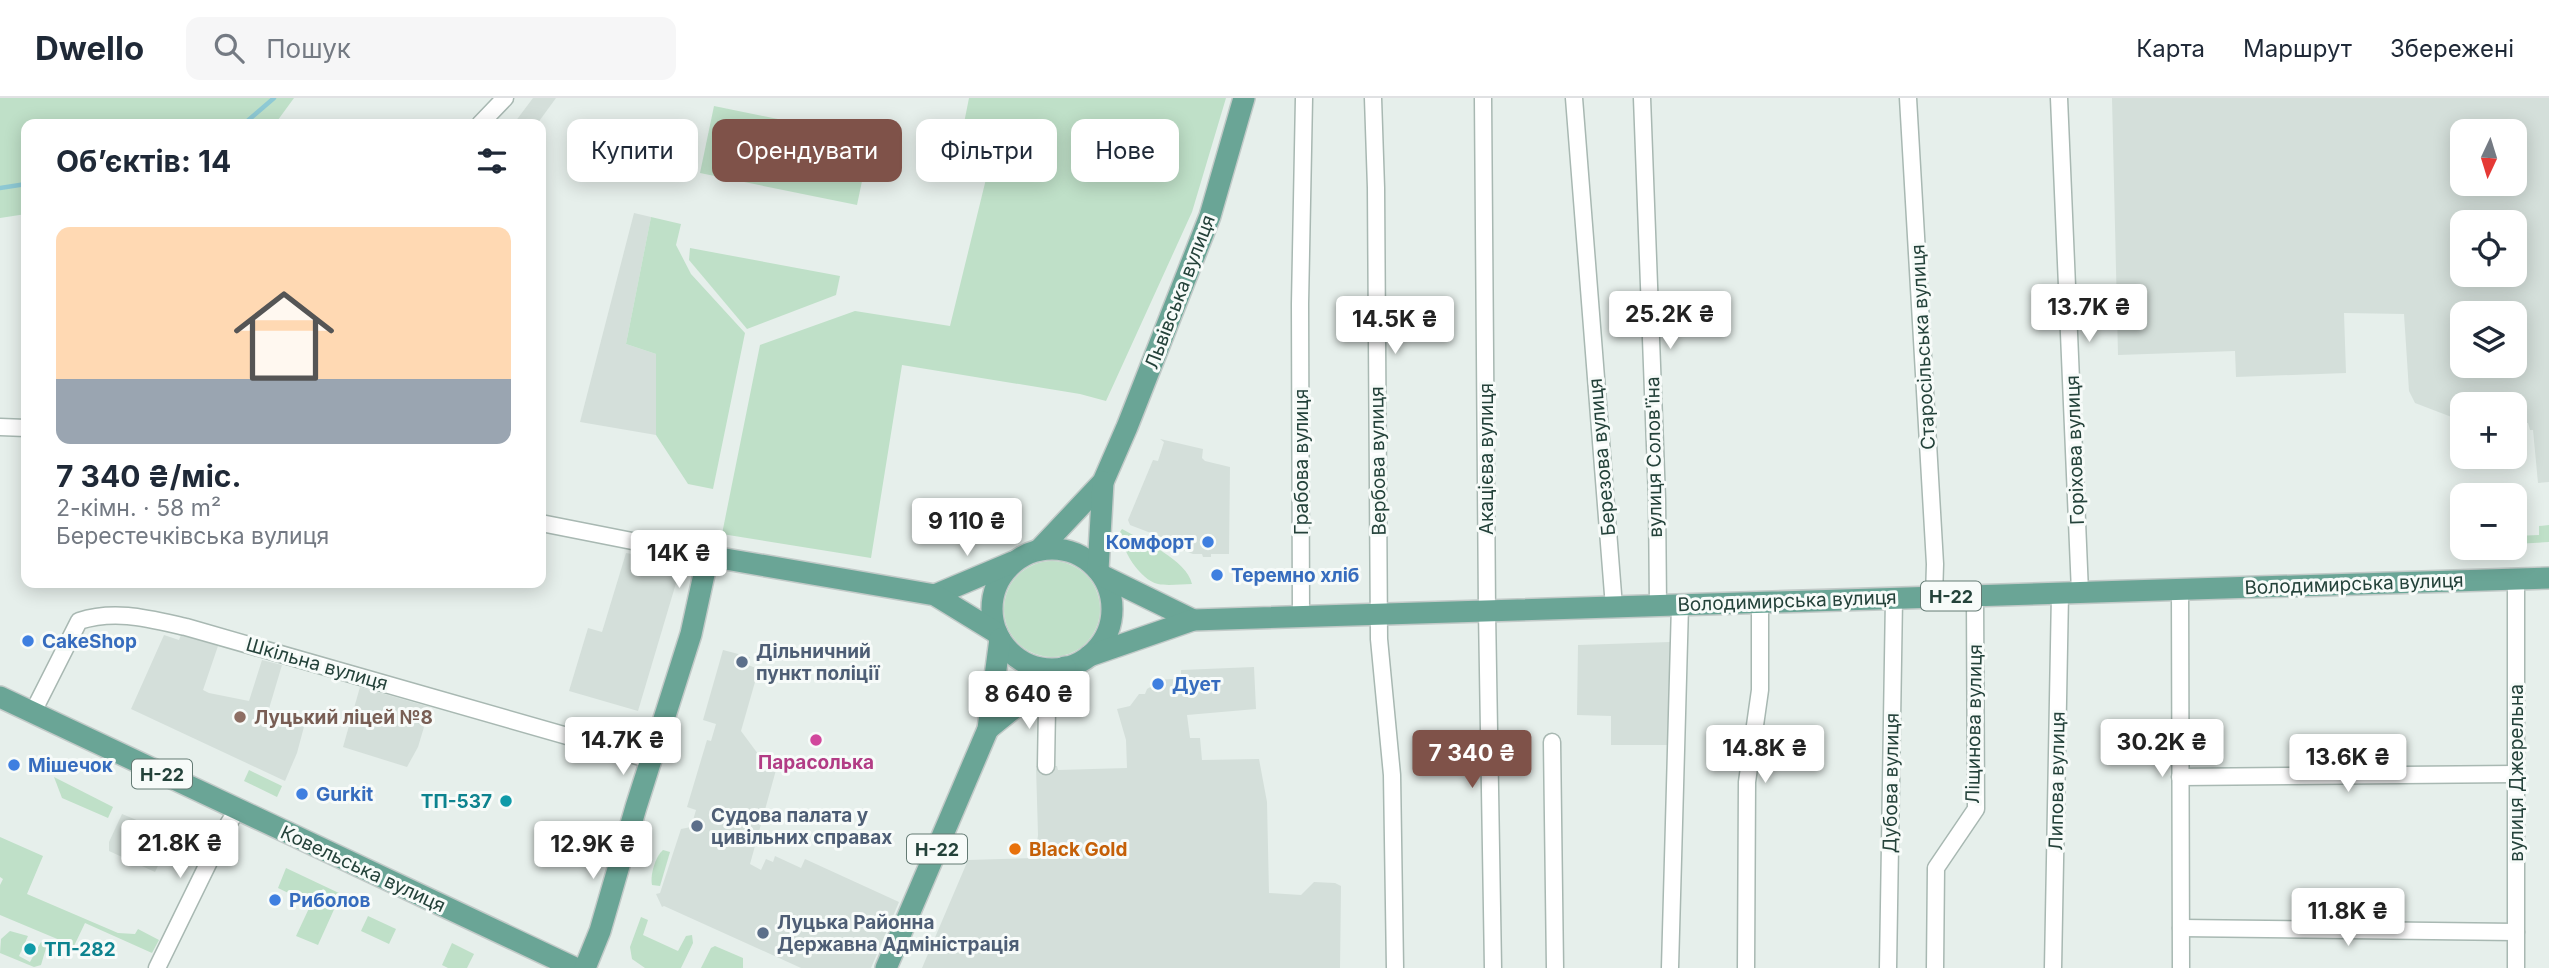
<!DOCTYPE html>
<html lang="uk">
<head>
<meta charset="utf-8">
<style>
	body { margin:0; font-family:Inter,sans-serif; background:#f6f6f7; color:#1f2937; height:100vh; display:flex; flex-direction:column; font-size:26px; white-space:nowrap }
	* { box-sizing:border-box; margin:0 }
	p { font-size:23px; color:#747a83 }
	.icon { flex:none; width:38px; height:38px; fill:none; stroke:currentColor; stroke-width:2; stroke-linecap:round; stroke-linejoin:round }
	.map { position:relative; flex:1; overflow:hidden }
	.side { position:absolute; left:21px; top:21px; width:525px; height:469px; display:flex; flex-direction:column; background:#fff; border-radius:14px; box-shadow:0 4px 18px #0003 }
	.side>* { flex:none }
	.guide { position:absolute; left:567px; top:21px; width:665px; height:63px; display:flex; gap:14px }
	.needle { width:46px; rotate:184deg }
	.buttons { position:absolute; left:2450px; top:21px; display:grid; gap:14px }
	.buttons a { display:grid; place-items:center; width:77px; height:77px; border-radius:14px; background:#fff; box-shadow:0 4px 18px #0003; font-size:35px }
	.price { position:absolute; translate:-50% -60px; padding:0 16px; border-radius:7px; background:#fff; color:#222; font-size:23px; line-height:46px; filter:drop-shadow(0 2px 4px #0008) }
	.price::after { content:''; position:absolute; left:50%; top:42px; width:21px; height:16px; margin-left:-10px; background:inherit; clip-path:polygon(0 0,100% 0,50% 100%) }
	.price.active { background:#7f5249; color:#fff }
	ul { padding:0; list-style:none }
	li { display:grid; align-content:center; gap:14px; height:371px; padding:0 35px }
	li+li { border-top:2px solid #e0e1e3 }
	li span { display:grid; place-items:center; height:217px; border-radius:14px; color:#555 }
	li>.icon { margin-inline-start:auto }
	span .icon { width:126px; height:126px; fill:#fffc; stroke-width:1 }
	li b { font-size:30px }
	h2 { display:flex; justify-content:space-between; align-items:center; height:84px; padding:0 35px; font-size:30px }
	.chip { padding:0 24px; border-radius:14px; background:#fff; box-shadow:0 4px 18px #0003; font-size:24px; line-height:63px }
	.chip.active { background:#7f5249; color:#fff }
	header { display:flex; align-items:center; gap:42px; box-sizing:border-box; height:98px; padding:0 35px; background:#fff; border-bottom:2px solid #e0e1e3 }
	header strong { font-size:33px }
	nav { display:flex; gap:38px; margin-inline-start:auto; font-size:24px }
	.search { width:490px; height:63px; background:#f6f6f7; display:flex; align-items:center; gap:18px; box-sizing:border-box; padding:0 24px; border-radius:14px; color:#747a83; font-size:26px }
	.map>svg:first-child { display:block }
	.built { fill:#d4dfda; fill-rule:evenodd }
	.green { fill:#bfe0c8 }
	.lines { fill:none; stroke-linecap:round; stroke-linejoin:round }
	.stream { stroke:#8ec9d4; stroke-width:4.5 }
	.minor-casing { stroke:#a8b8b2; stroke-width:19 }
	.major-casing { stroke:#c2cac8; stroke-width:24 }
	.minor { stroke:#fff; stroke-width:16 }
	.major { stroke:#6aa596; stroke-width:21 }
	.shop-dot { fill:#3f7fe0; stroke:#f7fbf9; stroke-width:2.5 }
	.service-dot { fill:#5c6f8a; stroke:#f7fbf9; stroke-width:2.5 }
	.education-dot { fill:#8d6e63; stroke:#f7fbf9; stroke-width:2.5 }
	.hotel-dot { fill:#d1479c; stroke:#f7fbf9; stroke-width:2.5 }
	.culture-dot { fill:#0f9aa8; stroke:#f7fbf9; stroke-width:2.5 }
	.food-dot { fill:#e8710a; stroke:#f7fbf9; stroke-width:2.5 }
	.labels { text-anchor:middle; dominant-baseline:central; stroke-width:6; stroke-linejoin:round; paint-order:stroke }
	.shield { fill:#f7fbf9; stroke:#637a73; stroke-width:2 }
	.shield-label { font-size:18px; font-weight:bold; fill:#24423a }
	.street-label { font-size:19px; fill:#24423a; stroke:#f7fbf9 }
	.shop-label { font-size:19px; font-weight:bold; fill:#366cbe; stroke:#f7fbf9; text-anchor:start }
	.service-label { font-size:19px; font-weight:bold; fill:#4e5e75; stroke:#f7fbf9; text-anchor:start }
	.education-label { font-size:19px; font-weight:bold; fill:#785e54; stroke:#f7fbf9; text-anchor:start }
	.hotel-label { font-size:19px; font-weight:bold; fill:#b23c85; stroke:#f7fbf9 }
	.culture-label { font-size:19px; font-weight:bold; fill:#0d838f; stroke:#f7fbf9; text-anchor:end }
	.food-label { font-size:19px; font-weight:bold; fill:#c56008; stroke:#f7fbf9; text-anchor:start }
</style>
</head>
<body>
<header>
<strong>Dwello</strong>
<div class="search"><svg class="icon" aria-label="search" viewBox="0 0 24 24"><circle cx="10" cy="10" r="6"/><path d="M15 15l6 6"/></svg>Пошук</div>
<nav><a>Карта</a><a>Маршрут</a><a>Збережені</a></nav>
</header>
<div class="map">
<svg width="2549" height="870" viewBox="0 0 2549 870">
	<rect width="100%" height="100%" fill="#e6efeb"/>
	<g class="built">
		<path d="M533,0H556L537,26H518L515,24Z"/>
		<path d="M2112,0H2549V384L2538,385L2533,332H2530L2528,325H2515V306H2462V323L2415,305L2409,293L2404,216L2344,215L2346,275L2236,279L2235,253L2118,257ZM2462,33H2515V86H2462ZM2462,124H2515V177H2462ZM2462,215H2515V268H2462Z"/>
		<path d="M634,115L651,119L626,246L656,256V337L580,324Z"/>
		<path d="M1160,341L1203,351L1202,360L1205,363L1230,369L1229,456H1211V459H1203L1202,456H1193L1168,446L1169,442L1130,427L1128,422L1153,362L1158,363L1164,344Z"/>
		<path d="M626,455L682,465L638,613L569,593L588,530L602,534Z"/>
		<path d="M164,537L179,542L181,537L218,548L203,592L209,595L249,603L262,562L282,567L268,614L305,625L297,655L285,683L131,611Z"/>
		<path d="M1670,544L1668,647H1611V618L1577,617L1578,547Z"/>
		<path d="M723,552L750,559L748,567L756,570L754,576L757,577L741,633L764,664L776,672L750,766L761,772L766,761L773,764L775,758L801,770L805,761L899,804L871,870H801L664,808L662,809L656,796L660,795L681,731L691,729L696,712L687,709L707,642L711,643L716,626L703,622Z"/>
		<path d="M1254,569L1256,611L1187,617L1190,640H1200L1202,662L1259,661L1267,704L1269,795L1301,797L1314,784L1335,785L1341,788L1340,870H922L968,762L1035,760L1038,737L1036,668H1057L1058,672L1127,670L1126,642L1117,611L1130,608L1139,596H1145L1147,591L1152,588L1156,582L1173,581V578L1181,577V572Z"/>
		<path d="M360,589L430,609L418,649L407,669L343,649Z"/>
		<path d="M122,716L173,737L155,774L109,753V744Z"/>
	</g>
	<g class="green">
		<path d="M0,0H294L275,26H26V116L0,120Z"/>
		<path d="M969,0H1226L1192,114L1106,303L1080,296L902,267L871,460L722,436L760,247L855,213L950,228L998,32L964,25Z"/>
		<path d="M714,8L871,40L857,107L700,75Z"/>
		<path d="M651,119L681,126L676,147L691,176L745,235L713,391L688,386L656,337V256L626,246Z"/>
		<path d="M690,150L840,178L836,197L747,231L689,162Z"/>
		<path d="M2549,427V444L2515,446V438L2539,437V428Z"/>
		<path d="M1122,431C1143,443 1187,462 1192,486C1181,486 1168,488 1158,486C1140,482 1121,451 1120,434Z"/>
		<circle cx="1052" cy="511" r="48"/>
		<path d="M249,672L282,688L277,699L244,683Z"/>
		<path d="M54,679L113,709L108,720L62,700Z"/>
		<path d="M0,739L43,758L27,796L118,835L135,836L138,831L159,842L152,855L85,825L74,848L0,817V787L3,781L0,779Z"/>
		<path d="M663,752L670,754L660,788L652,787C650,777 655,759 663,752Z"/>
		<path d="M286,770L341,796L318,847L296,838L311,806L278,790Z"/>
		<path d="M368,818L396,831L389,846L361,833Z"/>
		<path d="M641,819L648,822L643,837L678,853L686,838L692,837L693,845L681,870H645L632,861L630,849Z"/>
		<path d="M10,833L28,838L19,858L30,864L41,844L47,847L41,867L34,869L0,855L1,841Z"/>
		<path d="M452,845L474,856L467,870H448L442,867Z"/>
		<path d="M715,848L743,860V870H701L711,850Z"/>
	</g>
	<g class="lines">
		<g class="stream">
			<path d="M244,26L274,0"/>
			<path d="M0,90L26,86"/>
		</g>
		<g class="minor-casing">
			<g id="minor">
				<path d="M1373,0L1376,90L1379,541L1392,677L1395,870"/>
				<path d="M1483,0L1487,513L1493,870"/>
				<path d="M1574,0L1614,509"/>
				<path d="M1642,0L1657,401L1658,507"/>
				<path d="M1908,0L1935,466L1934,499"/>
				<path d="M2059,0L2080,494"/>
				<path d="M480,26L505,0"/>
				<path d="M0,329L26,330"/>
				<path d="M541,425L708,458"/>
				<path d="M2516,481V870"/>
				<path d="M2180,491L2181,870"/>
				<path d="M1301,519L1300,206L1304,0"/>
				<path d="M1039,592L1047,609L1046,668"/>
				<path d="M33,614L79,523C116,511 150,521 186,529L651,662"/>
				<path d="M1552,644L1555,870"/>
				<path d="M2180,679L2516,676"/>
				<path d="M2181,830L2516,834"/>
				<path d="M157,870L224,733L237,712"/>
				<path d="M1670,870L1680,507"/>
				<path d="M1746,870L1747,684L1760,592V504"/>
				<path d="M1888,870L1894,500"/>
				<path d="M1935,870L1936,770L1976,711L1975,498"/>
				<path d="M2053,870L2060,495"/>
			</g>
		</g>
		<g class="major-casing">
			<g id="major">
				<circle cx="1052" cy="511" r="60"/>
				<path d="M1039,452L1103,384L1127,329L1210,118L1244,0"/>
				<path d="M1098,472L1103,384"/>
				<path d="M1103,478L1193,522"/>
				<path d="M935,497L1013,464"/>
				<path d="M1089,558L1193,522L2549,480"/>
				<path d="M0,599L575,870"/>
				<path d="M988,631L1065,569"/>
				<path d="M585,870L600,833L636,709L691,536L708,458L935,497L997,535"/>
				<path d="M886,870L988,631L1000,541"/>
			</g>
		</g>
		<use href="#minor" class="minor"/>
		<use href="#major" class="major"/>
	</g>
	<g class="shop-dot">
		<circle cx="1208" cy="444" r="7"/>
		<circle cx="1217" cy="477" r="7"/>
		<circle cx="28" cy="543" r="7"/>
		<circle cx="1158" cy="586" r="7"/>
		<circle cx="14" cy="667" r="7"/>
		<circle cx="302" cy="696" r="7"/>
		<circle cx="275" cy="802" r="7"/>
	</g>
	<g class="service-dot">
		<circle cx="742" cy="564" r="7"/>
		<circle cx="697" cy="728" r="7"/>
		<circle cx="763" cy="835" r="7"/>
	</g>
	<circle class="education-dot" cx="240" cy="619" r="7"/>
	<circle class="hotel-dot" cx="816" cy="642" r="7"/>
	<g class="culture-dot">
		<circle cx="506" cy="703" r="7"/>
		<circle cx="30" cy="851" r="7"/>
	</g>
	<circle class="food-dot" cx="1015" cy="751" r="7"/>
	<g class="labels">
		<g class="shield">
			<rect x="1921" y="483.5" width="60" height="29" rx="5"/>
			<rect x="132" y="661.5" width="60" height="29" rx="5"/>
			<rect x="907" y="736.5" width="60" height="29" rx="5"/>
		</g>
		<g class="shield-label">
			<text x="1951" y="498">Н-22</text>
			<text x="162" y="676">Н-22</text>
			<text x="937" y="751">Н-22</text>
		</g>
		<g class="street-label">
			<text transform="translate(1180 194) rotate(-69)">Львівська вулиця</text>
			<text transform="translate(1923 249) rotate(-93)">Старосільська вулиця</text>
			<text transform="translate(2075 352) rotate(-92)">Горіхова вулиця</text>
			<text transform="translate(1602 359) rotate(-95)">Березова вулиця</text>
			<text transform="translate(1654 359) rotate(-91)">вулиця Солов'їна</text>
			<text transform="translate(1486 361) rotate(-90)">Акацієва вулиця</text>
			<text transform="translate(1378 363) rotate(-91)">Вербова вулиця</text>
			<text transform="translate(1301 364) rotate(-90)">Грабова вулиця</text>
			<text transform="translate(2354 486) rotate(-2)">Володимирська вулиця</text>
			<text transform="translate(1787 503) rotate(-2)">Володимирська вулиця</text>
			<text transform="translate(317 566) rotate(16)">Шкільна вулиця</text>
			<text transform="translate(1974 626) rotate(-89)">Ліщинова вулиця</text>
			<text transform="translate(2516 675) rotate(-90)">вулиця Джерельна</text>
			<text transform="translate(2057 683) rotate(-89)">Липова вулиця</text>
			<text transform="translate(1891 685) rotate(-89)">Дубова вулиця</text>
			<text transform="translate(363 771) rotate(25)">Ковельська вулиця</text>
		</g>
		<g class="shop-label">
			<text x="1194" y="444" text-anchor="end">Комфорт</text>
			<text x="1231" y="477">Теремно хліб</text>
			<text x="42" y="543">CakeShop</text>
			<text x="1172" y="586">Дует</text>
			<text x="28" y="667">Мішечок</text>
			<text x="316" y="696">Gurkit</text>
			<text x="289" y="802">Риболов</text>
		</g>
		<g class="service-label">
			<text x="756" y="553">Дільничний<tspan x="756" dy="22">пункт поліції</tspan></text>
			<text x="711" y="717">Судова палата у<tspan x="711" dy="22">цивільних справах</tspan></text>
			<text x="777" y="824">Луцька Районна<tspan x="777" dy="22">Державна Адміністрація</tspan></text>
		</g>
		<g class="education-label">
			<text x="254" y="619">Луцький ліцей №8</text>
		</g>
		<g class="hotel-label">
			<text x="816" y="664">Парасолька</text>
		</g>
		<g class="culture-label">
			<text x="492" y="703">ТП-537</text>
			<text x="44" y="851" text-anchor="start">ТП-282</text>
		</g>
		<g class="food-label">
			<text x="1029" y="751">Black Gold</text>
		</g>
	</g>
</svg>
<div class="buttons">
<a><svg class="needle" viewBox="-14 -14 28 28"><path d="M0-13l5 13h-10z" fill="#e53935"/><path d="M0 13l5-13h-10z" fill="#747a83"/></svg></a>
<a><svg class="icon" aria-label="locate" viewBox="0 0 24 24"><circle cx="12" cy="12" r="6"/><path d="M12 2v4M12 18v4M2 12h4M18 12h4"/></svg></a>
<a><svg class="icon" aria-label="layers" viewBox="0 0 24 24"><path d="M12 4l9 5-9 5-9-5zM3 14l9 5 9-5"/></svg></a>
<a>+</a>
<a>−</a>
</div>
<b class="price" style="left:2089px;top:246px">13.7K ₴</b>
<b class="price" style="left:1670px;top:253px">25.2K ₴</b>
<b class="price" style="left:1395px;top:258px">14.5K ₴</b>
<b class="price" style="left:967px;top:460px">9 110 ₴</b>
<b class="price" style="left:679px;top:492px">14K ₴</b>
<b class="price" style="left:1029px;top:633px">8 640 ₴</b>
<b class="price" style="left:623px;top:679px">14.7K ₴</b>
<b class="price" style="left:2162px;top:681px">30.2K ₴</b>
<b class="price" style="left:1765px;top:687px">14.8K ₴</b>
<b class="price active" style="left:1472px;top:692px">7 340 ₴</b>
<b class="price" style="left:2348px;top:696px">13.6K ₴</b>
<b class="price" style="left:180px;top:782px">21.8K ₴</b>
<b class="price" style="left:593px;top:783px">12.9K ₴</b>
<b class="price" style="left:2348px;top:850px">11.8K ₴</b>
<div class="guide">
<a class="chip">Купити</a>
<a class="chip active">Орендувати</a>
<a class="chip">Фільтри</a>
<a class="chip">Нове</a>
</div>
<section class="side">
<h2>Об’єктів: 14<svg class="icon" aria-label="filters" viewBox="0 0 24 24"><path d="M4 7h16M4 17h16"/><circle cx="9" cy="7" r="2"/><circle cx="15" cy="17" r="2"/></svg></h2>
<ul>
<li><span style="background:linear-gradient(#ffd9b3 70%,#9aa5b1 0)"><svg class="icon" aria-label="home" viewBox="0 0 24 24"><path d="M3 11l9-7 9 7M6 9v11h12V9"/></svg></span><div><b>7 340 ₴/міс.</b><p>2-кімн. · 58 m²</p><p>Берестечківська вулиця</p></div></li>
</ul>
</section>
</div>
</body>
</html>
